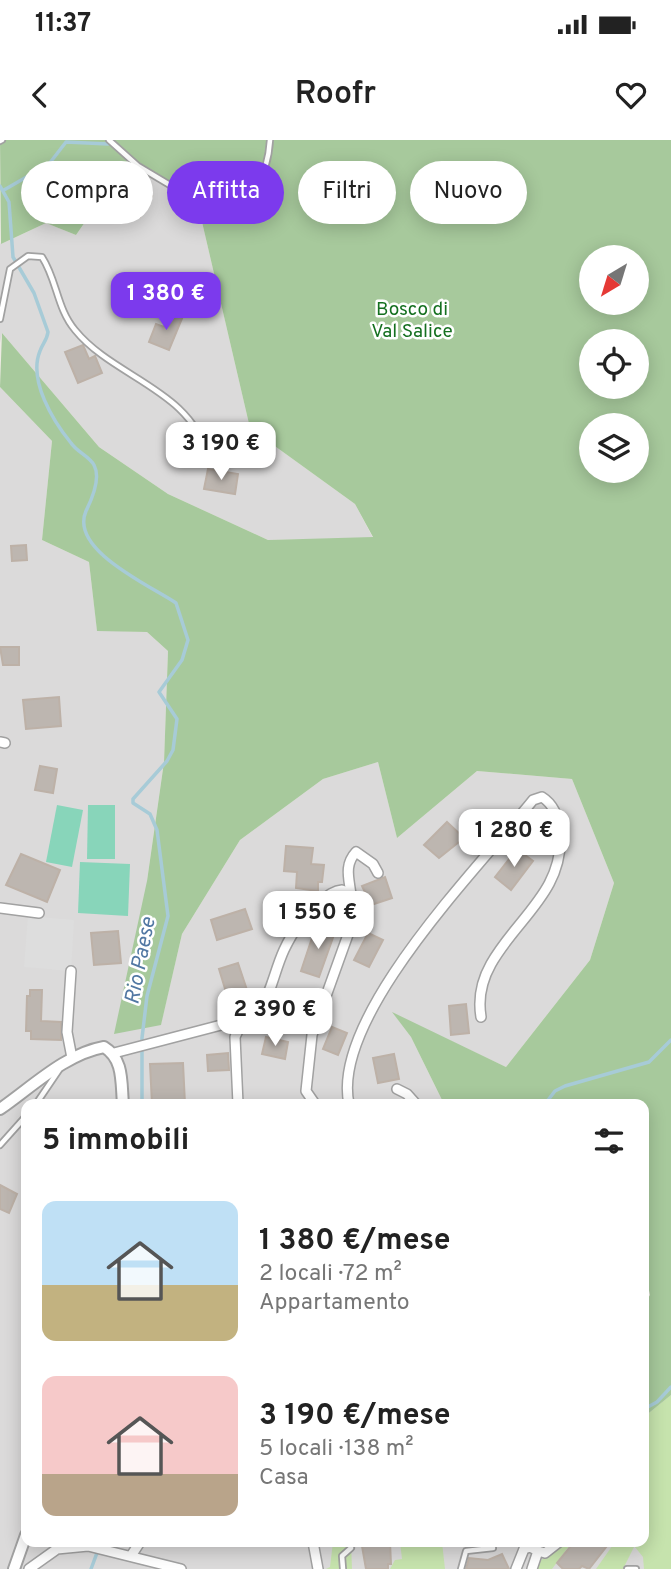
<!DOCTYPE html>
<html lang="it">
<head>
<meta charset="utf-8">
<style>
	body { margin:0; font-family:Overpass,sans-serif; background:#f2f2f2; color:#222; height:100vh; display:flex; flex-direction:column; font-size:26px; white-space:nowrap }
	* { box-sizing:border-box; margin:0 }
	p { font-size:23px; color:#767676 }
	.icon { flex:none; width:38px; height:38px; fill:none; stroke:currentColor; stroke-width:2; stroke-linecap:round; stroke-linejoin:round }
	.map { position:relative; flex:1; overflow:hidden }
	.side { position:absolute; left:21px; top:959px; width:628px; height:448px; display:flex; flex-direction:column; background:#fff; border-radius:14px; box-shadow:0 4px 18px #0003 }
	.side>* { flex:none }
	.banner { position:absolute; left:21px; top:21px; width:630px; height:63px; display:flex; gap:14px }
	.needle { width:46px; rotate:218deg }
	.tools { position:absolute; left:579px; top:105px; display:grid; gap:14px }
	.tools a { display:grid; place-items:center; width:70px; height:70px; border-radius:50%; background:#fff; box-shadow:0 4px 18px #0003; font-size:35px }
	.price { position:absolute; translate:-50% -60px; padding:0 16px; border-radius:14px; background:#fff; color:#222; font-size:23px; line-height:46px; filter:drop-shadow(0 2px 4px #0008) }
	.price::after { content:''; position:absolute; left:50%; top:42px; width:21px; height:16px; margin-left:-10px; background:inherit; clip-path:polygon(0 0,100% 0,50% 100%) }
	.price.active { background:#7c3aed; color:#fff }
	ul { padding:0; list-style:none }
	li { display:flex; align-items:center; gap:21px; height:175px; padding:0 21px }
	li span { display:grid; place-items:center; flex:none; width:196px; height:140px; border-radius:14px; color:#555 }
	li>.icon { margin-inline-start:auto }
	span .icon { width:84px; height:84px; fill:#fffc; stroke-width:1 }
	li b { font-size:30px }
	h2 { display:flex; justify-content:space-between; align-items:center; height:84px; padding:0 21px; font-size:30px }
	.tag { padding:0 24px; border-radius:32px; background:#fff; box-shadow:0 4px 18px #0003; font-size:24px; line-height:63px }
	.tag.active { background:#7c3aed; color:#fff }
	.status { display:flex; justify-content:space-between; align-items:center; height:49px; padding:0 35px; background:#fff; direction:ltr }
	.status svg { height:19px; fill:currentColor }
	header { display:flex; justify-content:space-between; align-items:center; height:91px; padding:0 21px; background:#fff; font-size:32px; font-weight:600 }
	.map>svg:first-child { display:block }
	.residential { fill:#dbdada }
	.grass { fill:#c6e3ad }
	.forest { fill:#a7c99c; fill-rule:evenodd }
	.pitch { fill:#88d5ba }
	.parking { fill:#ddd }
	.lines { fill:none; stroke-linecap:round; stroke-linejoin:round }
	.stream { stroke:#a7cbd7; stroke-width:3.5 }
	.building { fill:#bdb6b0; stroke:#bdb1a7; stroke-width:2 }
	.service-casing { stroke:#a1a1a1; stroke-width:8 }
	.minor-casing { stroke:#a1a1a1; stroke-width:12 }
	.tertiary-casing { stroke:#a1a1a1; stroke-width:14 }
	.service { stroke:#fff; stroke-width:4.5 }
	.minor { stroke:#fff; stroke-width:9 }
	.tertiary { stroke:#fff; stroke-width:10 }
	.labels { text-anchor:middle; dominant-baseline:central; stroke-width:5; stroke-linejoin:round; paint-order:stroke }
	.park-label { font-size:19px; fill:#157020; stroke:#fff }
	.water-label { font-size:21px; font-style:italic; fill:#5278a3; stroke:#fff }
</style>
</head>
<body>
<div class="status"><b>11:37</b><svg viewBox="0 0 49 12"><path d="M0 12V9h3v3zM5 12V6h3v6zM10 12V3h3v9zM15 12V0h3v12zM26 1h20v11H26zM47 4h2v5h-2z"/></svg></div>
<header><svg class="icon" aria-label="back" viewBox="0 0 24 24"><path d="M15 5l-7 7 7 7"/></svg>Roofr<svg class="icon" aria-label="heart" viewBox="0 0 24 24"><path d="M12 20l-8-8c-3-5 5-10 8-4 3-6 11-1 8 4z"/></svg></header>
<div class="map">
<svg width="671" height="1429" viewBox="0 0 671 1429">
	<rect width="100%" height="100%" fill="#edeae3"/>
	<g class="residential">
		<path d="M128,20L199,69L250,288L355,364L373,398L268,400L168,354L99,307L2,193L0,203V102L1,104L46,83L76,95Z"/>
		<path d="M0,247L52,301L42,400L89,422L97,490L147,492L168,511L164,622L147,741L161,884L182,794L240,700L323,639L378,622L397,698L477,631L572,639L614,743L590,820L506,927L394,874L411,897L444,964H26V1402H644V1277L671,1255V1429H0Z"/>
	</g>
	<g class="grass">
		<path d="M671,1255V1429H644L643,1417L631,1402H644V1277Z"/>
		<path d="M333,1402H351L352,1429H326L330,1427Z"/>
		<path d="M400,1402H442L445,1429H390L395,1420L402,1419Z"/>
		<path d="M564,1402H572L552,1429H535L539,1422Z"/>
		<path d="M615,1402H626L634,1407L623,1429H596Z"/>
	</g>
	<path class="forest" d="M0,0H671V1255L644,1277V1165L650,1155L644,1126V964H444L411,897L392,872L506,927L590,820L614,743L572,639L477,631L397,698L378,622L323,639L240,700L182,794L161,885L114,894L147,741L164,622L168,511L147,492L97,491L89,422L42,400L52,301L0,247L2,193L99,307L168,354L268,400L373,397L355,364L250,288L199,69L128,20L76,95L46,83L1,104ZM592,117H637V163H592ZM592,201H637V247H592ZM592,285H637V331H592Z"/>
	<g class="pitch">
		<path d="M57,665L83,670L72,727L46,722Z"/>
		<path d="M88,665H115V719H87Z"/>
		<path d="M80,722L130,724L128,776L78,773Z"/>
	</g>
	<path class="parking" d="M28,776L74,780L71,831L24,827Z"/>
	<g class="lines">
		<g class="stream">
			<path d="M0,46L9,62L13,117L34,153L48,192C47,200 43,203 40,211C28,240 53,281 71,303C77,312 89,316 94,325C101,338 92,359 86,371C69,410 151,446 176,463L188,500L182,520L159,552L177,579L173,610L167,621L133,659V663L150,674L157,690L168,776L147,856L142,898V964"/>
			<path d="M4,50L49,24L66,2L108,4L110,0"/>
			<path d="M545,964L555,951L565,946L649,922L671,900"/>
			<path d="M644,1269L657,1262L671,1247"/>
			<path d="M91,1429L101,1402"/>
		</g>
	</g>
	<g class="building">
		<path d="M137,47L152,56L140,77L124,68Z"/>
		<path d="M171,171L183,176L169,210L149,202L156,184L164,187Z"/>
		<path d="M83,205L89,219L95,216L102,233L78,243L65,212Z"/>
		<path d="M227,285L229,301L207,303L206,287Z"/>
		<path d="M208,329L238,334L235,354L204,349Z"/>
		<path d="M26,405L27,420L12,421L11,406Z"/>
		<path d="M0,507H19V525H3Z"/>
		<path d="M59,557L61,586L26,589L23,560Z"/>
		<path d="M40,626L57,629L53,653L35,650Z"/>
		<path d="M447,682L464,698L439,718L424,705Z"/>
		<path d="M286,706L313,708L311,724L324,725L322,742H318V751L296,748L297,732L284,731Z"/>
		<path d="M517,709L533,721L511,750L495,737Z"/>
		<path d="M21,714L60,730L47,762L6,745Z"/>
		<path d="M385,737L392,758L371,765L362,746Z"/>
		<path d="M245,769L252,789L217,800L211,780Z"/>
		<path d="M316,786L335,792L319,837L301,831Z"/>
		<path d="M118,791L121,823L94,825L91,793Z"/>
		<path d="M368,793L383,800L369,827L354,820Z"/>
		<path d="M238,823L249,856L229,862L219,829Z"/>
		<path d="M30,850H42L41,881L61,882V900L31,899V891H26L27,856H30Z"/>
		<path d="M466,864L469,893L451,895L449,866Z"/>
		<path d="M332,887L347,893L338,915L323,909Z"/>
		<path d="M266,897L288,902L285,919L262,914Z"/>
		<path d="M228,913L229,930L208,931L207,915Z"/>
		<path d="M394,914L399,939L378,943L373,918Z"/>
		<path d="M183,923L185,964H152L150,924Z"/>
		<path d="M0,1045L17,1054L9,1073L0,1069Z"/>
		<path d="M370,1402H390L391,1424H388V1429H366L362,1406L370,1405Z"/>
		<path d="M574,1402H610L589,1429L582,1426L579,1429H563L557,1423Z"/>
		<path d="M502,1414L509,1429H466L469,1418L488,1420Z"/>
	</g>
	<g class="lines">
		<g class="service-casing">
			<g id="service">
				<path d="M109,0L138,26L215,72C252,69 268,33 270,0"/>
				<path d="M0,1L2,0"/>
				<path d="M0,179L10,129L28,116L42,117C57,140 57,169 75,190C114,238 192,250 207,316"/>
				<path d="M36,964L59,930"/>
				<path d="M0,1005L26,976"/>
				<path d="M343,1429L342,1416L351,1408"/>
				<path d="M461,1429L466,1411L493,1408"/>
				<path d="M627,1429H636"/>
			</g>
		</g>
		<g class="minor-casing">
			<g id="minor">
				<path d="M0,602L5,603"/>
				<path d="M351,755C349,738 344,725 356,712L373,724L378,733"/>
				<path d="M0,768L39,773"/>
				<path d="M71,831L67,892L72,918"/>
				<path d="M114,913L225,884C271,880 268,845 284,810C292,793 304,775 319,763C327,757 332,751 342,750L351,755L354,778L312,895L306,951L315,964"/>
				<path d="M397,949L407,954L416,964"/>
				<path d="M238,964L235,897L242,882"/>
				<path d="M349,964C330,877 481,725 533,660L542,657C555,665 559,679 560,694C564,751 516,779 491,824C482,840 478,859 481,877"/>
				<path d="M313,1402L318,1429"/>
				<path d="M538,1411L545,1413L559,1402"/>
				<path d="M131,1416L140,1402"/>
				<path d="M29,1429L57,1409L88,1406L181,1429"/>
				<path d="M516,1429L524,1409L530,1407L538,1411L532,1429"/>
			</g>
		</g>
		<g class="tertiary-casing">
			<g id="tertiary">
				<path d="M0,969C32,947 65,914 104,907C124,919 121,943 123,964"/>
				<path d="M14,1429L26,1395"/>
			</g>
		</g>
		<use href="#service" class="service"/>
		<use href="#minor" class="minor"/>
		<use href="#tertiary" class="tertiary"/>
	</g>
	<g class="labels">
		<g class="park-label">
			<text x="412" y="170">Bosco di<tspan x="412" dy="22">Val Salice</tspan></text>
		</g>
		<g class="water-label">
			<text transform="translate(141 821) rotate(-79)">Rio Paese</text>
		</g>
	</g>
</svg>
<div class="tools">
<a><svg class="needle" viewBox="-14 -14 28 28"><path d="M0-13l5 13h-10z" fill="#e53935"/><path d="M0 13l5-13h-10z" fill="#767676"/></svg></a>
<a><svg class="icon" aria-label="locate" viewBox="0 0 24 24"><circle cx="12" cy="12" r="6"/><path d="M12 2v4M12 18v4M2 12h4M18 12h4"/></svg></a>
<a><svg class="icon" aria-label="layers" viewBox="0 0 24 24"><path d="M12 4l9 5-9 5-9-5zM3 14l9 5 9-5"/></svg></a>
</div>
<b class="price active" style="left:166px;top:192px">1 380 €</b>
<b class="price" style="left:221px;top:342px">3 190 €</b>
<b class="price" style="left:514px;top:729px">1 280 €</b>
<b class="price" style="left:318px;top:811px">1 550 €</b>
<b class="price" style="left:275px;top:908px">2 390 €</b>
<div class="banner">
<a class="tag">Compra</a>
<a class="tag active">Affitta</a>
<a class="tag">Filtri</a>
<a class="tag">Nuovo</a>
</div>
<section class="side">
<h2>5 immobili<svg class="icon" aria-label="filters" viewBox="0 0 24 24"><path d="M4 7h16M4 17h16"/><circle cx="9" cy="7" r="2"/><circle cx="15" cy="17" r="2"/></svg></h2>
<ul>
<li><span style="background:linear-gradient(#bfe0f5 60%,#c2b280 0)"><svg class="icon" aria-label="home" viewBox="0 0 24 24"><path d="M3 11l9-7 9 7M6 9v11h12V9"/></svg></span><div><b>1 380 €/mese</b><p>2 locali · 72 m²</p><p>Appartamento</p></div></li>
<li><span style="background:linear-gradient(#f6c9c9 70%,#b9a48a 0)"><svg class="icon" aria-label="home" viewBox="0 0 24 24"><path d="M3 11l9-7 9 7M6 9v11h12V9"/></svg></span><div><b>3 190 €/mese</b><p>5 locali · 138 m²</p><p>Casa</p></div></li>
</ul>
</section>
</div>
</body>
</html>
